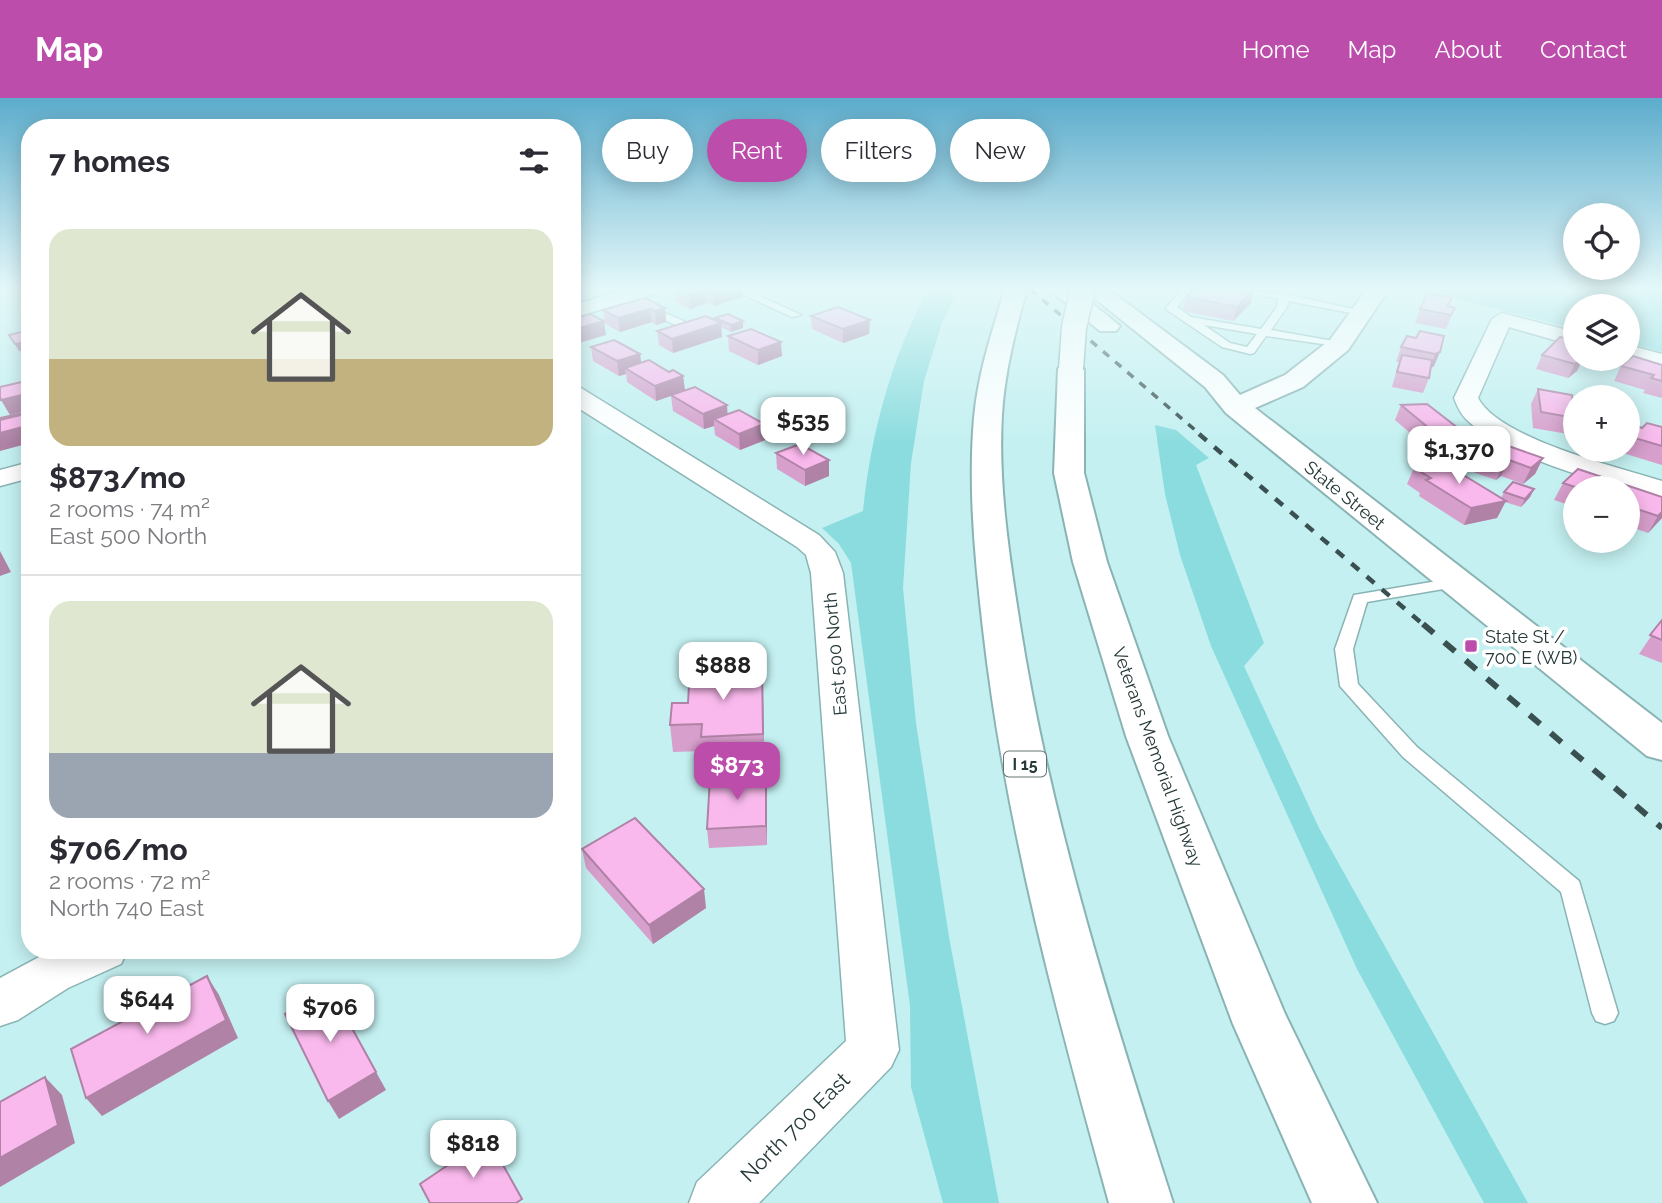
<!DOCTYPE html>
<html lang="en">
<head>
<meta charset="utf-8">
<style>
	body { margin:0; font-family:Raleway,sans-serif; background:#f7f7f7; color:#2b2b33; height:100vh; display:flex; flex-direction:column; font-size:26px; white-space:nowrap }
	* { box-sizing:border-box; margin:0 }
	p { font-size:23px; color:#7c7c81 }
	.icon { flex:none; width:38px; height:38px; fill:none; stroke:currentColor; stroke-width:2; stroke-linecap:round; stroke-linejoin:round }
	.map { position:relative; flex:1; overflow:hidden }
	.panel { position:absolute; left:21px; top:21px; width:560px; height:840px; display:flex; flex-direction:column; background:#fff; border-radius:28px; box-shadow:0 4px 18px #0003 }
	.panel>* { flex:none }
	.banner { position:absolute; left:602px; top:21px; width:665px; height:63px; display:flex; gap:14px }
	.controls { position:absolute; left:1563px; top:105px; display:grid; gap:14px }
	.controls a { display:grid; place-items:center; width:77px; height:77px; border-radius:50%; background:#fff; box-shadow:0 4px 18px #0003; font-size:35px }
	.price { position:absolute; translate:-50% -60px; padding:0 16px; border-radius:14px; background:#fff; color:#222; font-size:23px; line-height:46px; filter:drop-shadow(0 2px 4px #0008) }
	.price::after { content:''; position:absolute; left:50%; top:42px; width:21px; height:16px; margin-left:-10px; background:inherit; clip-path:polygon(0 0,100% 0,50% 100%) }
	.price.on { background:#bc4dab; color:#fff }
	ul { padding:0; list-style:none }
	li { display:grid; align-content:center; gap:14px; height:371px; padding:0 28px }
	li+li { border-top:2px solid #e1e1e2 }
	li span { display:grid; place-items:center; height:217px; border-radius:21px; color:#555 }
	li>.icon { margin-inline-start:auto }
	span .icon { width:126px; height:126px; fill:#fffc; stroke-width:1 }
	li b { font-size:30px }
	h2 { display:flex; justify-content:space-between; align-items:center; height:84px; padding:0 28px; font-size:30px }
	.pill { padding:0 24px; border-radius:32px; background:#fff; box-shadow:0 4px 18px #0003; font-size:24px; line-height:63px }
	.pill.on { background:#bc4dab; color:#fff }
	header { display:flex; align-items:center; gap:42px; box-sizing:border-box; height:98px; padding:0 35px; background:#bc4dab; color:#fff }
	header strong { font-size:33px }
	nav { display:flex; gap:38px; margin-inline-start:auto; font-size:24px }
	.map>svg:first-child { display:block }
	.green { fill:#8bdcde }
	.lines { fill:none; stroke-linecap:round; stroke-linejoin:round }
	.service-casing { stroke:#8ab3b4; stroke-width:3 }
	.minor-casing { stroke:#8ab3b4; stroke-width:3 }
	.secondary-casing { stroke:#8ab3b4; stroke-width:4 }
	.motorway-casing { stroke:#8ab3b4; stroke-width:4 }
	.service { fill:#fff; fill-rule:evenodd }
	.minor { fill:#fff; fill-rule:evenodd }
	.secondary { fill:#fff; fill-rule:evenodd }
	.motorway { fill:#fff; fill-rule:evenodd }
	.rail-far2 { stroke:#3a5050; stroke-width:3.5; stroke-dasharray:8 8; stroke-linecap:butt }
	.rail-far1 { stroke:#3a5050; stroke-width:4.5; stroke-dasharray:10 10; stroke-linecap:butt }
	.rail { stroke:#3a5050; stroke-width:6; stroke-dasharray:14 14; stroke-linecap:butt }
	.motorway-bridge-casing { stroke:#8ab3b4; stroke-width:27; stroke-linecap:butt }
	.motorway-bridge { stroke:#fff; stroke-width:24 }
	.wall { fill:#d79fcc }
	.shaded-wall { fill:#af82a6 }
	.building { fill:#fab9ed; stroke:#af82a6; stroke-width:2 }
	.poi-dot { fill:#bc4dab; stroke:#fff; stroke-width:2.5 }
	.labels { text-anchor:middle; dominant-baseline:central; stroke-width:7; stroke-linejoin:round; paint-order:stroke }
	.shield { fill:#fff; stroke:#677474; stroke-width:2 }
	.shield-label { font-size:16px; font-weight:bold; fill:#263838 }
	.street-label { font-size:18px; fill:#263838; stroke:#fff }
	.poi-label { font-size:18px; fill:#263838; stroke:#fff; text-anchor:start }
	.near-street-label { font-size:21px; fill:#263838; stroke:#fff }
</style>
</head>
<body>
<header>
<strong>Map</strong>
<nav><a>Home</a><a>Map</a><a>About</a><a>Contact</a></nav>
</header>
<div class="map">
<svg width="1662" height="1105" viewBox="0 0 1662 1105">
	<rect width="100%" height="100%" fill="#c4f0f1"/>
	<g class="green">
		<path d="M928,191H958L942,225L924,283L911,365L903,490L916,625L949,839L999,1105H943L911,989L910,908L851,465L839,446L822,430L863,413C871,335 891,261 928,191Z"/>
		<path d="M1418,191H1662V254L1628,245V208H1575V231Z"/>
		<path d="M1155,327L1176,332L1209,360L1196,367L1264,545L1244,568L1319,730L1528,1105H1484L1357,871L1211,548L1180,457L1165,396Z"/>
	</g>
	<g class="lines">
		<g class="service-casing">
			<g id="service">
				<path d="M731,191H745L801,217L792,219Z"/>
				<path d="M1182,191H1192L1177,209L1191,219L1261,231L1277,209L1278,201L1234,191L1280,196L1284,191H1294L1289,197L1367,214L1362,217L1288,203L1287,209L1271,232L1339,244L1345,247L1343,249L1266,238L1254,255L1250,256L1222,249L1167,212L1166,210ZM1204,227L1257,236L1247,249L1230,245Z"/>
				<path d="M622,196L688,225L689,227L680,229L618,201V197Z"/>
				<path d="M1455,480L1461,482L1463,485L1461,488L1367,504L1353,551L1358,586L1417,649L1579,783L1618,915L1614,923L1605,926L1596,923L1592,915L1561,794L1403,659L1340,588L1335,551L1354,497Z"/>
			</g>
		</g>
		<g class="minor-casing">
			<g id="minor">
				<path d="M629,191H661L658,195L572,220V207Z"/>
				<path d="M1502,215L1575,234V248L1509,229L1478,300C1499,341 1618,369 1662,383V400C1609,387 1507,360 1468,323C1461,317 1457,308 1454,300L1492,221Z"/>
				<path d="M1628,247L1662,256V270L1628,261Z"/>
				<path d="M572,288L581,290L819,437L835,454L843,475L899,952L891,969L759,1105H689L697,1084L846,943L811,475L806,457L797,449L572,306Z"/>
				<path d="M30,364V380L0,388V372Z"/>
				<path d="M52,852H128L121,866L68,890L18,922L0,928V880Z"/>
			</g>
		</g>
		<g class="secondary-casing">
			<g id="secondary">
				<path d="M1049,191H1074L1120,228L1116,233H1100Z"/>
				<path d="M1083,191H1108L1223,277L1240,297L1285,277L1330,242L1367,191H1389L1348,252L1303,289L1255,310L1662,625V662L1647,658L1226,315L1205,289Z"/>
			</g>
		</g>
		<g class="motorway-casing">
			<g id="motorway">
				<path d="M1005,191H1027C1015,233 1005,273 1002,316C998,386 1009,457 1020,527C1051,724 1112,915 1173,1105H1109C1057,916 1005,726 983,531C975,461 968,390 974,320C978,275 992,234 1005,191Z"/>
				<path d="M1071,263L1080,266L1084,271V375L1107,464L1168,638L1285,916L1377,1105H1312L1233,926L1126,638L1073,464L1054,375L1058,271L1062,266Z"/>
			</g>
		</g>
		<use href="#service" class="service"/>
		<use href="#minor" class="minor"/>
		<use href="#secondary" class="secondary"/>
		<use href="#motorway" class="motorway"/>
		<path class="rail-far2" d="M1030,191L1201,337"/>
		<path class="rail-far1" d="M1199,336L1425,528"/>
		<path class="rail" d="M1423,526L1662,730"/>
		<g class="motorway-bridge-casing">
			<path id="motorway-bridge" d="M1071,271L1074,229L1083,191"/>
		</g>
		<use href="#motorway-bridge" class="motorway-bridge"/>
	</g>
	<g class="wall">
		<path d="M674,191H743V199L714,208L707,205L690,211L676,204Z"/>
		<path d="M1254,191L1251,205L1233,223L1183,213L1186,199Z"/>
		<path d="M1452,200L1449,209L1455,210L1446,231L1415,225L1420,211Z"/>
		<path d="M665,210L666,224L656,227L652,224L620,234L605,226L603,212Z"/>
		<path d="M811,218L870,222L869,236L843,245L812,231Z"/>
		<path d="M715,220L743,223V230L731,234L721,229L722,239L673,255L659,247L657,233L715,222Z"/>
		<path d="M728,238L782,258L758,267L729,253Z"/>
		<path d="M1444,238L1434,268L1431,270L1429,280L1423,295L1392,289L1399,264H1396L1401,249L1416,240Z"/>
		<path d="M591,249L640,256L641,265L683,278L685,293L727,316L765,342L740,352L715,337L714,328L704,331L673,313L671,298L656,303L627,284L626,276L619,278L593,263Z"/>
		<path d="M1542,257L1575,261H1583L1577,273L1568,280L1536,271Z"/>
		<path d="M1662,267V300L1643,295L1645,292L1614,283L1621,268Z"/>
		<path d="M1538,291L1575,316V321L1568,336L1533,330L1531,306Z"/>
		<path d="M1401,307L1463,334L1457,350L1430,352L1395,322Z"/>
		<path d="M1628,325L1642,330L1662,329V367L1613,352H1628Z"/>
		<path d="M776,355L829,362V378L805,388L777,371Z"/>
		<path d="M1471,355L1543,360L1535,376L1523,386L1501,378L1496,382L1464,371Z"/>
		<path d="M1414,370L1501,400L1504,394L1534,391L1530,399L1521,409L1505,404L1497,420L1464,427L1419,398L1420,395L1407,386Z"/>
		<path d="M1578,371L1662,399V420L1648,435L1628,428V390H1575V409L1554,402L1563,385Z"/>
		<path d="M1662,522V565L1639,556Z"/>
		<path d="M763,595L764,664L704,666L702,653L673,654L670,627L688,605Z"/>
		<path d="M766,678L767,747L709,750L707,731Z"/>
		<path d="M582,751L706,810L653,846L586,770Z"/>
	</g>
	<g class="shaded-wall">
		<path d="M725,191H743V199L714,208L713,195Z"/>
		<path d="M1254,191L1251,205L1233,223L1237,209Z"/>
		<path d="M706,192L707,205L690,211L689,197Z"/>
		<path d="M665,210L666,224L656,227L655,213Z"/>
		<path d="M650,211L652,224L620,234L618,220Z"/>
		<path d="M870,222L869,236L843,245V231Z"/>
		<path d="M604,223L606,237L572,247V232Z"/>
		<path d="M743,223V230L731,234V227Z"/>
		<path d="M721,225L722,239L673,255L672,241Z"/>
		<path d="M30,243V251L19,253L15,246Z"/>
		<path d="M781,244L782,258L758,267V252Z"/>
		<path d="M1440,254L1434,268L1430,271L1435,256Z"/>
		<path d="M640,256L642,271L625,270L626,276L619,278L617,263Z"/>
		<path d="M1581,261H1583L1577,273L1568,280L1575,266Z"/>
		<path d="M683,278L685,293L656,303L655,288Z"/>
		<path d="M30,295V312L10,317L1,302Z"/>
		<path d="M727,307L728,323L714,321V328L704,331L703,316Z"/>
		<path d="M764,326L765,342L740,352L739,336Z"/>
		<path d="M30,327V345L0,353V335Z"/>
		<path d="M1543,360L1535,376L1523,386L1531,370Z"/>
		<path d="M829,362V378L805,388V372Z"/>
		<path d="M1509,362L1501,378L1496,382L1504,366Z"/>
		<path d="M576,368L579,384L572,387V369Z"/>
		<path d="M1534,391L1530,399L1521,409L1525,401Z"/>
		<path d="M1506,403L1497,420L1464,427L1471,410Z"/>
		<path d="M1662,414V420L1648,435L1658,418Z"/>
		<path d="M0,453L11,474L0,478Z"/>
		<path d="M762,568L763,595L764,664L763,636Z"/>
		<path d="M766,678L767,696V747L766,728Z"/>
		<path d="M704,791L706,810L653,846L649,827Z"/>
		<path d="M207,878L219,897L238,940L102,1018L86,1000Z"/>
		<path d="M376,974L386,992L339,1021L328,1003Z"/>
		<path d="M45,979L62,997L75,1045L0,1089V1060Z"/>
	</g>
	<g class="building">
		<path d="M675,191H725L713,195L706,192L689,197Z"/>
		<path d="M1195,191H1254L1237,209L1186,199Z"/>
		<path d="M1428,195L1452,200L1447,208L1455,210L1451,217L1420,211Z"/>
		<path d="M645,200L665,210L655,213L650,211L618,220L603,212Z"/>
		<path d="M838,209L870,222L843,231L811,218Z"/>
		<path d="M590,216L604,223L572,232V221Z"/>
		<path d="M728,216L743,223L731,227L715,220Z"/>
		<path d="M706,218L721,225L672,241L657,233Z"/>
		<path d="M751,231L781,244L758,252L728,238Z"/>
		<path d="M30,232V243L15,246L9,237Z"/>
		<path d="M1420,233L1444,238L1440,254L1435,256L1401,249L1407,238L1416,240Z"/>
		<path d="M1560,239L1575,243V261H1581L1575,266L1542,257Z"/>
		<path d="M614,242L640,256L617,263L591,249Z"/>
		<path d="M1402,257L1432,262L1429,280L1397,274Z"/>
		<path d="M1633,258L1662,267V283L1651,280L1654,277L1621,268Z"/>
		<path d="M649,262L669,274L673,272L683,278L655,288L625,270Z"/>
		<path d="M30,282V295L1,302L0,299V289Z"/>
		<path d="M695,289L727,307L703,316L671,297Z"/>
		<path d="M1538,291L1572,297L1575,320L1541,314Z"/>
		<path d="M1427,306L1463,334L1436,336L1401,307Z"/>
		<path d="M739,312L764,326L739,336L714,321Z"/>
		<path d="M23,315V316L0,321V320Z"/>
		<path d="M29,315L30,317V327L0,335V322Z"/>
		<path d="M1628,325L1642,330L1647,325L1662,329V348L1628,338Z"/>
		<path d="M1488,341L1543,360L1531,370L1509,362L1504,366L1471,355Z"/>
		<path d="M800,346L829,362L805,372L776,355Z"/>
		<path d="M1442,364L1506,403L1471,410L1426,382L1431,380L1414,370Z"/>
		<path d="M1578,371L1662,399V414L1658,418L1628,408V390H1578L1563,385Z"/>
		<path d="M1513,384L1534,391L1525,401L1504,394Z"/>
		<path d="M1662,522V542L1650,537Z"/>
		<path d="M762,568L763,636L701,639L702,626L670,627L672,605H688L690,570Z"/>
		<path d="M766,678V728L707,731L710,680Z"/>
		<path d="M635,720L704,791L649,827L582,751Z"/>
		<path d="M207,878L226,922L86,1000L71,951Z"/>
		<path d="M330,890L376,974L328,1003L285,916Z"/>
		<path d="M45,979L58,1027L0,1060V1004Z"/>
		<path d="M488,1040L522,1101L516,1105H430L420,1086Z"/>
	</g>
	<linearGradient id="sky" x2="0" y2="1"><stop stop-color="#5caccc"/><stop offset="0.55" stop-color="#e4f8f9"/><stop offset="1" stop-color="#e4f8f9" stop-opacity="0"/></linearGradient>
	<rect width="1662" height="346" fill="url(#sky)"/>
	<rect class="poi-dot" x="1464" y="541" width="14" height="14" rx="3.5"/>
	<g class="labels">
		<rect class="shield" x="1004" y="653.5" width="42" height="25" rx="5"/>
		<g class="shield-label">
			<text x="1025" y="666">I 15</text>
		</g>
		<g class="street-label">
			<text transform="translate(1345 397) rotate(39)">State Street</text>
			<text transform="translate(835 556) rotate(-95)">East 500 North</text>
			<text transform="translate(1158 659) rotate(70)">Veterans Memorial Highway</text>
		</g>
		<g class="poi-label">
			<text x="1485" y="538">State St /<tspan x="1485" dy="21">700 E (WB)</tspan></text>
		</g>
		<g class="near-street-label">
			<text transform="translate(795 1029) rotate(-45)">North 700 East</text>
		</g>
	</g>
</svg>
<div class="controls">
<a><svg class="icon" aria-label="locate" viewBox="0 0 24 24"><circle cx="12" cy="12" r="6"/><path d="M12 2v4M12 18v4M2 12h4M18 12h4"/></svg></a>
<a><svg class="icon" aria-label="layers" viewBox="0 0 24 24"><path d="M12 4l9 5-9 5-9-5zM3 14l9 5 9-5"/></svg></a>
<a>+</a>
<a>−</a>
</div>
<b class="price" style="left:803px;top:359px">$535</b>
<b class="price" style="left:1459px;top:388px">$1,370</b>
<b class="price" style="left:723px;top:604px">$888</b>
<b class="price on" style="left:737px;top:704px">$873</b>
<b class="price" style="left:147px;top:938px">$644</b>
<b class="price" style="left:330px;top:946px">$706</b>
<b class="price" style="left:473px;top:1082px">$818</b>
<div class="banner">
<a class="pill">Buy</a>
<a class="pill on">Rent</a>
<a class="pill">Filters</a>
<a class="pill">New</a>
</div>
<section class="panel">
<h2>7 homes<svg class="icon" aria-label="filters" viewBox="0 0 24 24"><path d="M4 7h16M4 17h16"/><circle cx="9" cy="7" r="2"/><circle cx="15" cy="17" r="2"/></svg></h2>
<ul>
<li><span style="background:linear-gradient(#dfe7d0 60%,#c2b280 0)"><svg class="icon" aria-label="home" viewBox="0 0 24 24"><path d="M3 11l9-7 9 7M6 9v11h12V9"/></svg></span><div><b>$873/mo</b><p>2 rooms · 74 m²</p><p>East 500 North</p></div></li>
<li><span style="background:linear-gradient(#dfe7d0 70%,#9aa5b1 0)"><svg class="icon" aria-label="home" viewBox="0 0 24 24"><path d="M3 11l9-7 9 7M6 9v11h12V9"/></svg></span><div><b>$706/mo</b><p>2 rooms · 72 m²</p><p>North 740 East</p></div></li>
</ul>
</section>
</div>
</body>
</html>
